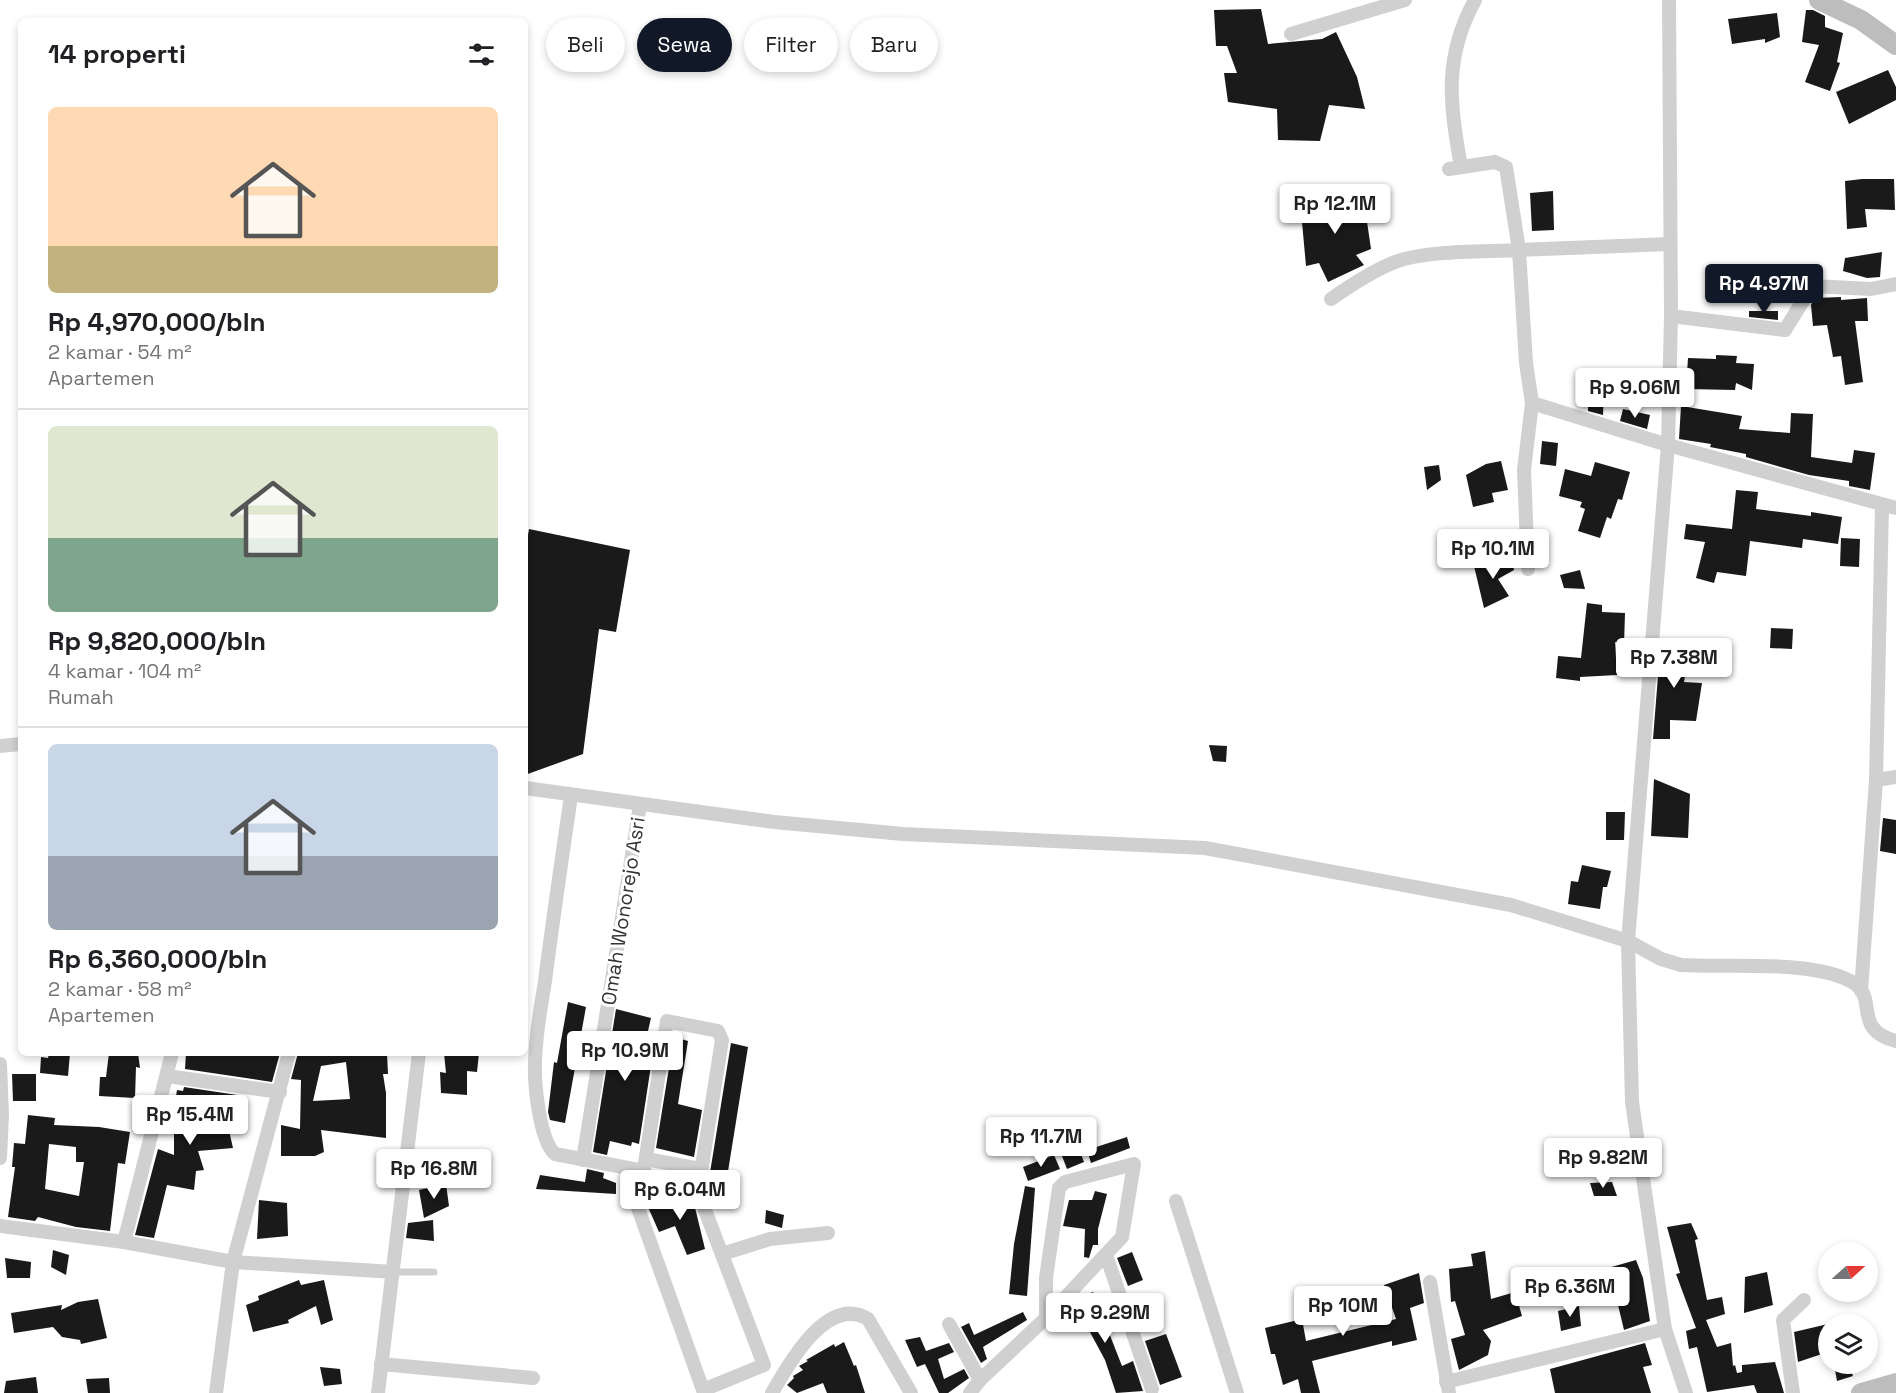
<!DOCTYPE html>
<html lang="id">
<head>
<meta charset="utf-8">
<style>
	body { margin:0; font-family:"Space Grotesk",sans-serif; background:#f6f6f6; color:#202124; height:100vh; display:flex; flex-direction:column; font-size:22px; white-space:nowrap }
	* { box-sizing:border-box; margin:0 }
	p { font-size:20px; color:#757577 }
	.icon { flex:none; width:33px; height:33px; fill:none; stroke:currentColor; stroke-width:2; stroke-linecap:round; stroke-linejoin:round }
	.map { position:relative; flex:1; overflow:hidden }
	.panel { position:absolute; left:18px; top:18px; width:510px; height:1038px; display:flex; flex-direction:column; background:#fff; border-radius:9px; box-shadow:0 3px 9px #0003 }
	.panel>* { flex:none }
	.banner { position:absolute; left:546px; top:18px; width:570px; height:54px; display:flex; gap:12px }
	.needle { width:39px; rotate:69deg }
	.buttons { position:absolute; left:1818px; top:1242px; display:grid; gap:12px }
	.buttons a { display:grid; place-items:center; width:60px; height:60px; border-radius:50%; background:#fff; box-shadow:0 3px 9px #0003; font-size:30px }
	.price { position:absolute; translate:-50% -51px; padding:0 14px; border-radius:6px; background:#fff; color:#222; font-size:20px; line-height:39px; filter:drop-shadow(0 2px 3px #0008) }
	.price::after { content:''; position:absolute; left:50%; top:36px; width:18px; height:14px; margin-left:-9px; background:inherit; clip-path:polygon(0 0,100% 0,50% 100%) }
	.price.on { background:#111827; color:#fff }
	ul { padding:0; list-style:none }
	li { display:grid; align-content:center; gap:12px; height:318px; padding:0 30px }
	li+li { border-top:2px solid #e0e0e0 }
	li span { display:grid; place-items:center; height:186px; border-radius:9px; color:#555 }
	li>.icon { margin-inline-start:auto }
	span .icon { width:108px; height:108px; fill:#fffc; stroke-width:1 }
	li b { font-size:26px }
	h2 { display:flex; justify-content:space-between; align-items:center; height:72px; padding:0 30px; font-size:26px }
	.pill { padding:0 21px; border-radius:27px; background:#fff; box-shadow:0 3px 9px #0003; font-size:21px; line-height:54px }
	.pill.on { background:#111827; color:#fff }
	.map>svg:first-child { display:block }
	.building { fill:#1a1a1a; fill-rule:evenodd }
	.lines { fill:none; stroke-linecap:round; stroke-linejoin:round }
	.lane { stroke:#d0d0d0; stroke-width:7 }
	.street { stroke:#d0d0d0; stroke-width:14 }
	.secondary { stroke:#bdbdbd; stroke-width:20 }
	.labels { text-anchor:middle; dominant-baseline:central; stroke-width:6; stroke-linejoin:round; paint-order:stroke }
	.street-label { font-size:20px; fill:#333; stroke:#fff }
</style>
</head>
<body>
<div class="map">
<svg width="1896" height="1393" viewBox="0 0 1896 1393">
	<rect width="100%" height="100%" fill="#fff"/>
	<g class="building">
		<path d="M1261,9L1268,44L1322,39L1336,32L1357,77L1365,109L1329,105L1320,141L1278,140L1277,109L1228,102L1224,73H1237L1227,46H1216L1214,10Z"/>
		<path d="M1806,10H1813L1825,16V27L1843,33L1837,62L1840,63L1830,91L1805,82L1819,45L1802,42Z"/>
		<path d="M1777,13L1780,37L1765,43V39L1732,44L1728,19Z"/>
		<path d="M1888,70L1896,87V100L1849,124L1836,92Z"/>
		<path d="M1862,179H1894L1895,210L1865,209L1867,227L1847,229L1845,181Z"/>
		<path d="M1553,191L1554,230L1532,231L1530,193Z"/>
		<path d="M1300,200L1364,201L1371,249L1356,255L1364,265L1328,282L1319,263L1306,266Z"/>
		<path d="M1882,252L1880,277L1867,278L1843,271L1845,258Z"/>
		<path d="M1841,297V300L1867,298L1868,321H1855L1863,382L1845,385L1841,356L1833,357L1827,325L1813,326L1811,305L1815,298Z"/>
		<path d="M1749,311H1778V320L1749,317Z"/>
		<path d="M1716,355L1737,356L1736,363L1754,364L1752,390L1736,383L1735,390L1686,389L1688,358L1716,359Z"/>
		<path d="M1588,391L1604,392L1603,415L1588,411Z"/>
		<path d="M1681,406L1742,416L1739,429L1790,433L1791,413L1813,414L1811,457L1852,463L1854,450L1875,453L1870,490L1849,486V481L1809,475L1746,457V454L1710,447L1711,444L1679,439Z"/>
		<path d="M1623,409L1650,415L1647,429L1620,421Z"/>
		<path d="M1542,441L1558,443L1556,466L1540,464Z"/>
		<path d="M1501,461L1508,490L1492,493L1494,502L1473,507L1466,475L1486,464Z"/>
		<path d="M1595,462L1630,472L1622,500L1618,499L1611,519L1607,517L1600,538L1578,531L1585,509L1580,507L1582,502L1559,496L1565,469L1591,476Z"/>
		<path d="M1439,465L1441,480L1427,490L1424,467Z"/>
		<path d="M1736,490L1758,492L1756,509L1811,516V512L1842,517L1838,544L1803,539L1802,548L1750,541L1746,576L1717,572L1714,583L1696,578L1705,542L1684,539L1686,524L1732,529Z"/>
		<path d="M529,529L630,550L616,632L599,629L583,754L525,775V552Z"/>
		<path d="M1841,538L1860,539L1859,567L1840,566Z"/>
		<path d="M1512,556L1514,570L1498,579L1509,596L1484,608L1474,566Z"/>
		<path d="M1580,570L1585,589L1564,588L1560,575Z"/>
		<path d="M1587,603L1602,605V612L1625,613L1624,645L1615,642L1617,675L1580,677V681L1556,678L1558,656L1581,658Z"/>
		<path d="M1771,628L1793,629L1792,649L1770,648Z"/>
		<path d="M1661,638L1690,642L1684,682L1702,683L1696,721L1670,720V739H1653Z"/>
		<path d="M1209,745L1227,746L1226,762L1213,761Z"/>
		<path d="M1654,779L1690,794L1688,838L1651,836Z"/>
		<path d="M1606,812H1625L1624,840H1606Z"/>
		<path d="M1883,818L1896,820V854L1880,851Z"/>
		<path d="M1582,865L1611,871L1607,887H1603L1600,909L1568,904L1571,881L1578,882Z"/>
		<path d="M568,1002L586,1007L565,1123L550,1120L548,1112L554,1062L557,1063Z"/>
		<path d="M616,1009L651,1018L648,1031L656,1033L639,1144L632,1142L631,1146L610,1141L607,1155L593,1152Z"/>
		<path d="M674,1037L688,1041L678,1104L702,1110L694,1157L656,1148Z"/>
		<path d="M731,1043L748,1047L725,1190L708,1185Z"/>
		<path d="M49,1053H70L68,1076L40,1073L41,1057L48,1058Z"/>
		<path d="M109,1053H138L140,1068L136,1067L135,1098L99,1096L100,1077H106Z"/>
		<path d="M186,1053H280L272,1082L185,1069Z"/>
		<path d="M298,1053H387L388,1074H383L386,1093V1138L321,1130L324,1152L315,1156H281V1125L300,1129L301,1080L291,1079ZM346,1062L350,1099L313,1101L321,1066Z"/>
		<path d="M444,1053H479L477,1072L467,1071V1095L441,1093L440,1072L446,1073Z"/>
		<path d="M12,1074H36V1101H13Z"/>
		<path d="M184,1087L244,1096L245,1125L228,1126L233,1148L198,1151L204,1170L196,1171L194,1190L167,1185L154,1238L135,1235L158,1149L174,1155V1109L177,1090L183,1091Z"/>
		<path d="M28,1115L55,1118L54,1125L99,1127L130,1132L125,1164L118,1163L110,1231L76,1227L38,1217L35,1221L8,1217L15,1167H12L14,1143L25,1144ZM49,1144L76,1147V1162H84L79,1196L45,1189Z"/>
		<path d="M1127,1137L1130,1148L1091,1163L1087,1150Z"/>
		<path d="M1600,1141L1607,1159L1587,1166L1580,1149Z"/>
		<path d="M1079,1149L1084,1162L1067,1169L1062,1156Z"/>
		<path d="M1054,1155L1060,1169L1028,1181L1023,1167Z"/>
		<path d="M587,1169L604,1173L603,1178L616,1183V1194L536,1189L540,1175L585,1182Z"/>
		<path d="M1612,1182L1617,1196H1594L1590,1183Z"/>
		<path d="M446,1184L449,1206L424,1218L419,1190Z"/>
		<path d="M1025,1186L1035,1188L1027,1296L1009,1294L1014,1244Z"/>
		<path d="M691,1191L705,1249L687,1255L675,1226L659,1232L648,1207Z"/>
		<path d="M1095,1191L1107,1194L1098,1229V1245H1093L1089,1258L1084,1257L1085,1229L1063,1226L1069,1200H1092Z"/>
		<path d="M259,1200L287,1203L288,1236L257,1239Z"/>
		<path d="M766,1210L784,1215L782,1228L765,1223Z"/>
		<path d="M433,1220L434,1241L406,1238L408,1223Z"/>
		<path d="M1691,1223L1698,1239L1695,1240L1707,1300L1722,1297L1725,1314L1706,1320L1717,1347L1731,1343L1733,1366L1735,1365L1737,1373L1742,1372V1365L1775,1362L1784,1393H1757L1754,1385L1707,1392L1697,1347L1689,1349L1686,1331L1696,1328L1676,1274L1680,1273L1667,1227Z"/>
		<path d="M53,1250L69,1255L66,1275L51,1267Z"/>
		<path d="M1485,1251L1491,1299L1515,1292L1522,1316L1483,1330L1491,1341L1488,1355L1459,1370L1451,1339L1465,1335L1455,1301L1451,1302L1449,1269L1473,1266L1471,1254Z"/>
		<path d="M1132,1252L1143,1280L1128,1286L1117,1258Z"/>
		<path d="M5,1258L31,1262L30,1278H7Z"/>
		<path d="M1636,1260L1643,1278L1650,1321L1624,1330L1613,1284L1597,1293L1594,1272Z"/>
		<path d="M1767,1272L1773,1305L1744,1313L1745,1277Z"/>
		<path d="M1419,1273L1424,1303L1410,1308L1417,1340L1392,1346V1341L1312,1361L1320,1393H1301L1298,1379L1283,1385L1275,1354H1271L1265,1328L1302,1319L1306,1341L1396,1319L1384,1285Z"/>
		<path d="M299,1280L301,1285L324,1280L333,1320L321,1325L316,1306L288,1320L289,1323L253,1332L246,1305L259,1300L258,1296Z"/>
		<path d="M1093,1292L1122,1366L1133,1361L1143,1391L1116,1393L1105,1360L1084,1321L1071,1327L1065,1312L1080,1305L1078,1298Z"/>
		<path d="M98,1299L107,1338L81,1344L80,1340L62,1337L53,1327L14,1333L11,1313L62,1305L61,1310L78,1302Z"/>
		<path d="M1579,1306L1581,1326L1561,1331L1558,1311Z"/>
		<path d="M1023,1312L1027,1320L983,1347L987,1359L981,1363L961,1327L969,1323L974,1335Z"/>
		<path d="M1828,1324V1352L1798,1362L1794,1332Z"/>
		<path d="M1166,1334L1182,1377L1160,1385L1145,1341Z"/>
		<path d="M920,1337L926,1351L949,1343L954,1352L938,1359L944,1379L964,1369L969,1378L948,1393H939L925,1364L917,1367L905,1340Z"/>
		<path d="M844,1342L854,1366L856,1365L865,1393H827L823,1383L797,1393L787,1385L794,1378L793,1376L803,1370L799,1366L808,1361L806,1360L834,1344L835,1347Z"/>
		<path d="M1645,1343L1652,1365L1643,1367L1651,1393H1555L1550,1369Z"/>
		<path d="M1834,1364H1848L1853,1376L1837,1381Z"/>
		<path d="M320,1367L340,1369L342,1384L324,1386Z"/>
		<path d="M36,1377L38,1393H4L6,1381Z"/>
		<path d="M109,1378L110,1393H88L86,1379Z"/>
	</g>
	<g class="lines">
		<path class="lane" d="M394,1272H434"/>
		<g class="street">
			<path d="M1669,0L1671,316L1668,445L1628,941L1632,1102L1665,1329L1686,1393"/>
			<path d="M1291,34L1405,0"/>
			<path d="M1461,167C1450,104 1443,58 1475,0"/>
			<path d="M1449,169L1495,162L1506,167L1519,250L1670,244"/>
			<path d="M1331,299C1351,285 1372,271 1395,262C1427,250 1484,252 1519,250L1526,363L1532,403L1524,470L1528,569"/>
			<path d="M1671,316L1785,330L1812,286L1871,289L1896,284"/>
			<path d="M1532,403L1668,445L1896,508"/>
			<path d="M0,746L21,744"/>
			<path d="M1876,780L1896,777"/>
			<path d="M525,788L774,822L903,834L1205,848L1511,905L1628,941L1661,959L1681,965C1728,968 1815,959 1854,983C1878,998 1852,1030 1896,1041"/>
			<path d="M571,796C562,857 553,919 545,981C540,1012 534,1045 535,1077C536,1096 541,1142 555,1154L644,1171"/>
			<path d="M1861,991L1876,780L1882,506"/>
			<path d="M667,1021L718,1031L722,1040L699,1185L705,1210L764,1365L703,1390L638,1208Z"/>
			<path d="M0,1064L2,1115L0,1158"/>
			<path d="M167,1076L280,1092"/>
			<path d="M646,1159L701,1169"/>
			<path d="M583,1160L640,805"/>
			<path d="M1176,1201L1237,1393"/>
			<path d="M0,1226L124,1242L233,1262L394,1272"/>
			<path d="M124,1242L172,1053"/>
			<path d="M722,1254L770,1239L828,1233"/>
			<path d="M1106,1255L1152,1389"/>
			<path d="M1430,1282L1449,1393"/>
			<path d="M949,1324L980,1380"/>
			<path d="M381,1364L533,1378"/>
			<path d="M1446,1382L1665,1329"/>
			<path d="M216,1393L233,1262L289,1053"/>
			<path d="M378,1393L419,1053"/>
			<path d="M772,1393C788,1365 827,1294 868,1319L911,1393"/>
			<path d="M970,1393L980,1380L1046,1318L1122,1237L1134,1164L1065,1182L1059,1188L1046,1278V1318"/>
			<path d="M1793,1393L1783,1320L1804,1300"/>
		</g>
		<g class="secondary">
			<path d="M1819,0L1861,20L1896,45"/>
			<path d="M1861,1393L1896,1383"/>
		</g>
	</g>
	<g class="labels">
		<g class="street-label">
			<text transform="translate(623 911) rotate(-81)">Omah Wonorejo Asri</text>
		</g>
	</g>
</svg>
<div class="buttons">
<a><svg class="needle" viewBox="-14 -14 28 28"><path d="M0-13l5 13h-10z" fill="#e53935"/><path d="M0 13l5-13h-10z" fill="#757577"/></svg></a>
<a><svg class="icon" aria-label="layers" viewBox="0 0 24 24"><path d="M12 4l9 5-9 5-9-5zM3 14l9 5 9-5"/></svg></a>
</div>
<b class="price" style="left:1335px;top:235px">Rp 12.1M</b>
<b class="price on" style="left:1764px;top:315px">Rp 4.97M</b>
<b class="price" style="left:1635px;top:419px">Rp 9.06M</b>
<b class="price" style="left:1493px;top:580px">Rp 10.1M</b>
<b class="price" style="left:1674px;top:689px">Rp 7.38M</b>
<b class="price" style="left:625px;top:1082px">Rp 10.9M</b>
<b class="price" style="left:190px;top:1146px">Rp 15.4M</b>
<b class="price" style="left:1041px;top:1168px">Rp 11.7M</b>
<b class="price" style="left:1603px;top:1189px">Rp 9.82M</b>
<b class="price" style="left:434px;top:1200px">Rp 16.8M</b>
<b class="price" style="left:680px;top:1221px">Rp 6.04M</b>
<b class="price" style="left:1570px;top:1318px">Rp 6.36M</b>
<b class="price" style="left:1343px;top:1337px">Rp 10M</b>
<b class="price" style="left:1105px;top:1344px">Rp 9.29M</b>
<div class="banner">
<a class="pill">Beli</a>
<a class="pill on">Sewa</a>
<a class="pill">Filter</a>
<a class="pill">Baru</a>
</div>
<section class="panel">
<h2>14 properti<svg class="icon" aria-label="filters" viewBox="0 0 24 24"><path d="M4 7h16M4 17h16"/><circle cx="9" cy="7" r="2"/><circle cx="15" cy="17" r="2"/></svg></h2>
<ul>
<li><span style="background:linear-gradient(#ffd9b3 75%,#c2b280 0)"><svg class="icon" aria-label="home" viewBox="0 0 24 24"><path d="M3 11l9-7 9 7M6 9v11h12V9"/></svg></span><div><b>Rp 4,970,000/bln</b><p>2 kamar · 54 m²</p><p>Apartemen</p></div></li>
<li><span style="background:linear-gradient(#dfe7d0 60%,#7fa58c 0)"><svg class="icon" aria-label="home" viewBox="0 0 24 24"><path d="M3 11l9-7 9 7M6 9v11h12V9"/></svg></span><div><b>Rp 9,820,000/bln</b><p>4 kamar · 104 m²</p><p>Rumah</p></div></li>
<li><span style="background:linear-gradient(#c9d6e8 60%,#9aa5b1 0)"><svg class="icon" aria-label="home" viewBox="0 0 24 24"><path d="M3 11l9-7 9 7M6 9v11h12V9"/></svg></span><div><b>Rp 6,360,000/bln</b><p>2 kamar · 58 m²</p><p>Apartemen</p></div></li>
</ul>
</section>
</div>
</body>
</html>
